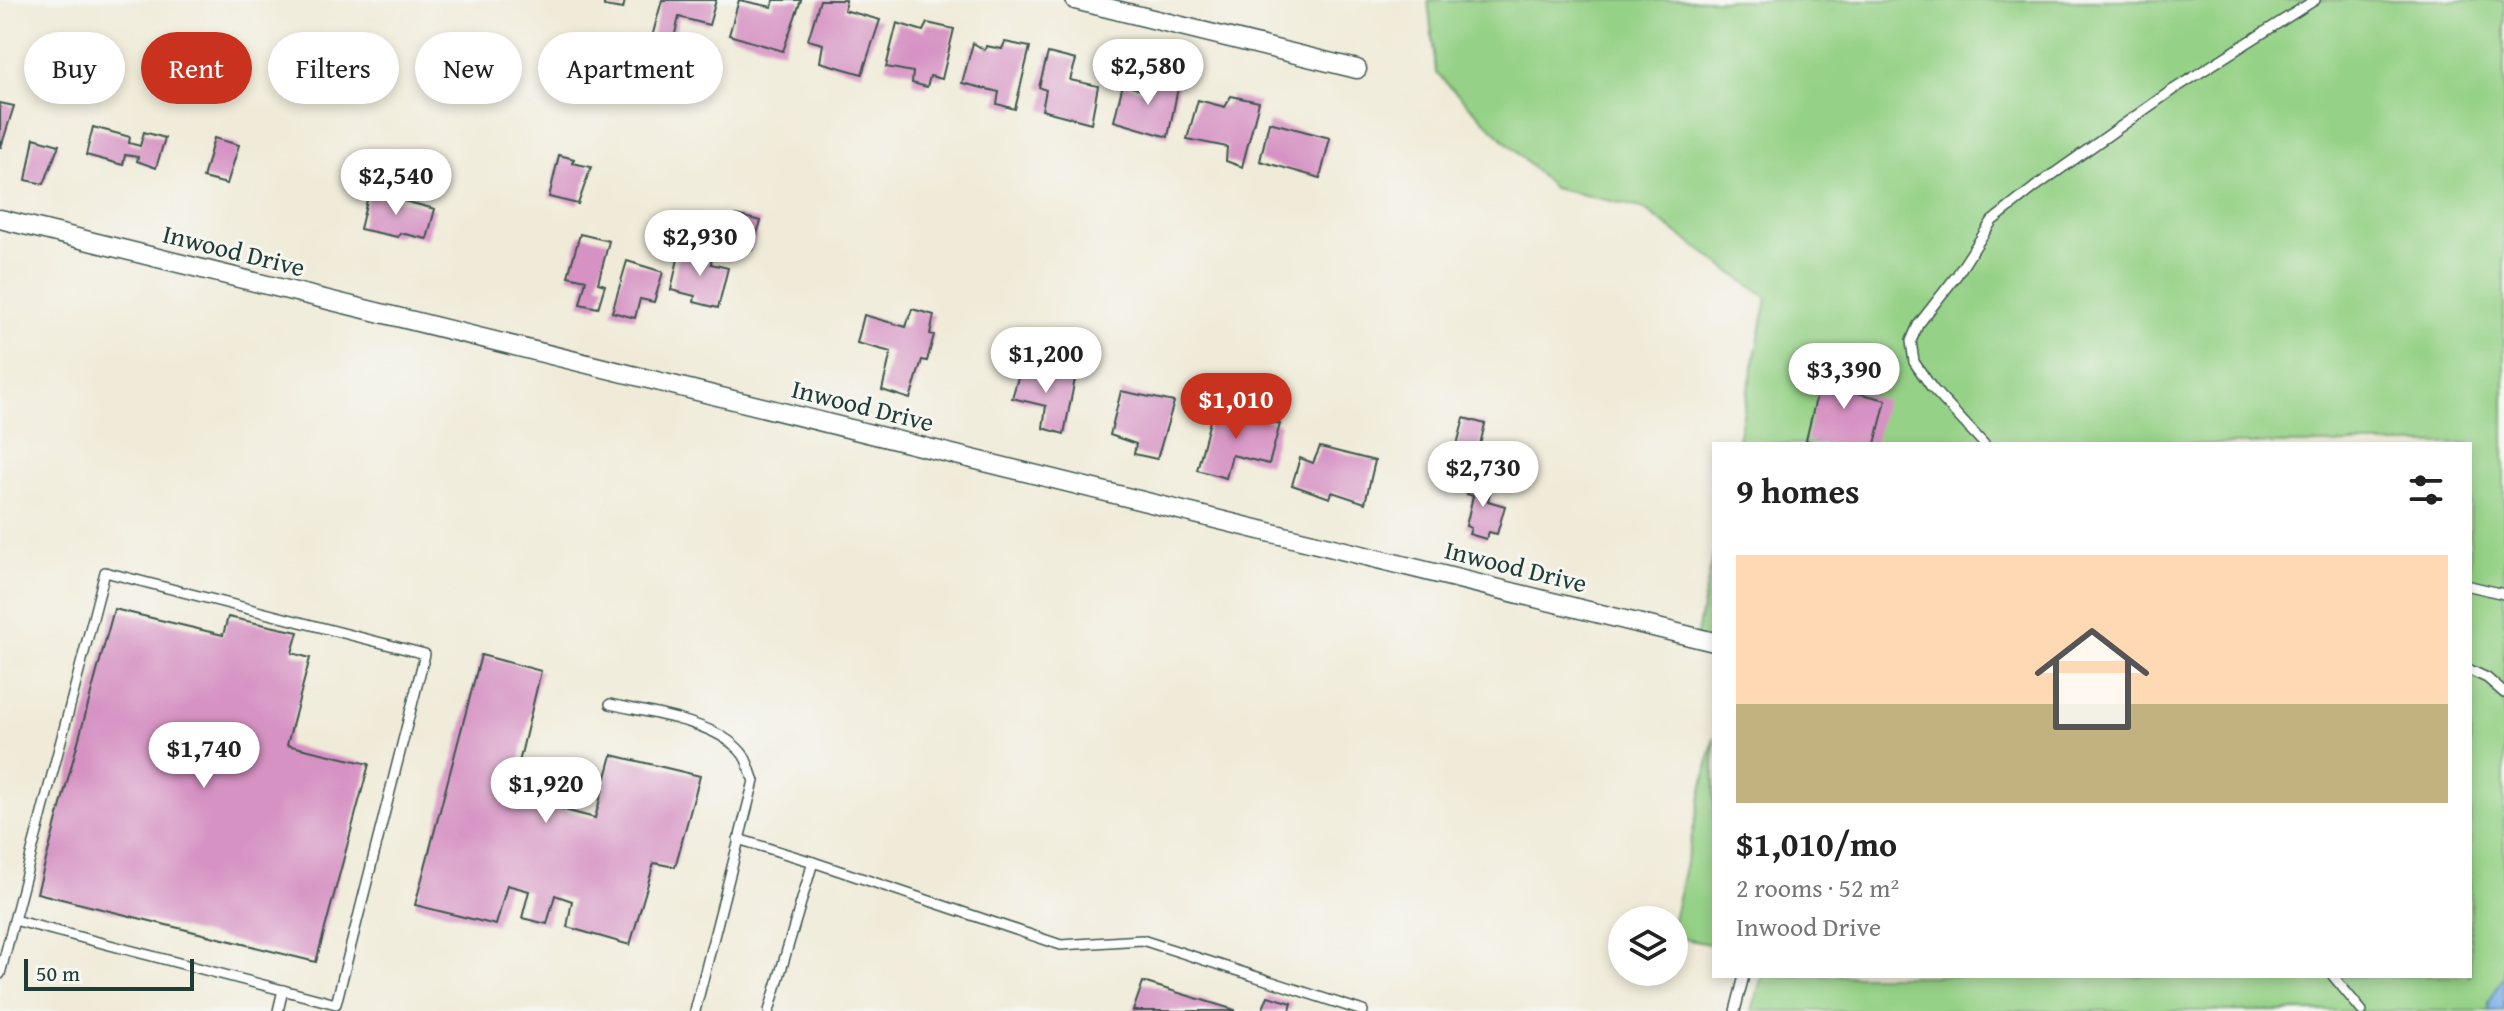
<!DOCTYPE html>
<html lang="en">
<head>
<meta charset="utf-8">
<style>
	body { margin:0; font-family:"Gentium Book Plus",serif; background:#f6f6f6; color:#222; height:100vh; display:flex; flex-direction:column; font-size:30px; white-space:nowrap }
	* { box-sizing:border-box; margin:0 }
	p { font-size:26px; color:#767676 }
	.icon { flex:none; width:44px; height:44px; fill:none; stroke:currentColor; stroke-width:2; stroke-linecap:round; stroke-linejoin:round }
	.map { position:relative; flex:1; overflow:hidden }
	.drawer { position:absolute; left:1712px; top:442px; width:760px; height:536px; display:flex; flex-direction:column; background:#fff; border-radius:0px; box-shadow:0 4px 12px #0003 }
	.drawer>* { flex:none }
	.banner { position:absolute; left:24px; top:32px; width:760px; height:72px; display:flex; gap:16px }
	.fabs { position:absolute; left:1608px; top:906px; display:grid; gap:16px }
	.fabs a { display:grid; place-items:center; width:80px; height:80px; border-radius:50%; background:#fff; box-shadow:0 4px 12px #0003; font-size:40px }
	.scale { position:absolute; left:24px; bottom:20px; width:170px; box-sizing:border-box; padding-left:8px; border:4px solid #1f3d34; border-top:0; font-size:22px; line-height:28px; white-space:nowrap; color:#1f3d34; -webkit-text-stroke:6px #f6f6f2; paint-order:stroke }
	.price { position:absolute; translate:-50% -68px; padding:0 18px; border-radius:28px; background:#fff; color:#222; font-size:26px; line-height:52px; filter:drop-shadow(0 2px 4px #0008) }
	.price::after { content:''; position:absolute; left:50%; top:48px; width:24px; height:18px; margin-left:-12px; background:inherit; clip-path:polygon(0 0,100% 0,50% 100%) }
	.price.on { background:#c8321e; color:#fff }
	ul { padding:0; list-style:none }
	li { display:grid; align-content:center; gap:16px; height:424px; padding:0 24px }
	li+li { border-top:2px solid #e0e0e0 }
	li span { display:grid; place-items:center; height:248px; border-radius:0px; color:#555 }
	li>.icon { margin-inline-start:auto }
	span .icon { width:144px; height:144px; fill:#fffc; stroke-width:1 }
	li b { font-size:34px }
	h2 { display:flex; justify-content:space-between; align-items:center; height:96px; padding:0 24px; font-size:34px }
	.chip { padding:0 28px; border-radius:36px; background:#fff; box-shadow:0 4px 12px #0003; font-size:28px; line-height:72px }
	.chip.on { background:#c8321e; color:#fff }
	.map>svg:first-child { display:block }
	.green { fill:#95d186; stroke:#5a875d; stroke-width:2 }
	.water { fill:#7baee8; stroke:#4d768e; stroke-width:2 }
	.building { fill:#d692c3 }
	.lines { fill:none; stroke-linecap:round; stroke-linejoin:round }
	.lane-casing { stroke:#3e574d; stroke-width:12 }
	.street-casing { stroke:#3e574d; stroke-width:21 }
	.lane { stroke:#fff; stroke-width:9 }
	.street { stroke:#fff; stroke-width:18 }
	.labels { text-anchor:middle; dominant-baseline:central; stroke-width:6; stroke-linejoin:round; paint-order:stroke }
	.street-label { font-size:26px; fill:#1f3d34; stroke:#f6f6f2 }
</style>
</head>
<body>
<div class="map">
<svg width="2504" height="1011" viewBox="0 0 2504 1011">
	<rect width="100%" height="100%" fill="#f6f6f2"/>
	<filter id="ink" filterUnits="userSpaceOnUse"><feTurbulence type="fractalNoise" baseFrequency=".0125" numOctaves="2"/><feDisplacementMap in="SourceGraphic" scale="16" xChannelSelector="R" yChannelSelector="G"/><feConvolveMatrix kernelMatrix="1 2 1 2 8 2 1 2 1" color-interpolation-filters="sRGB"/></filter>
	<filter id="wash" filterUnits="userSpaceOnUse"><feTurbulence type="fractalNoise" baseFrequency=".006" numOctaves="4" result="noise"/><feDisplacementMap in="SourceGraphic" scale="32" xChannelSelector="R" yChannelSelector="G"/><feGaussianBlur stdDeviation="1.8" result="paint"/><feColorMatrix in="noise" values="0 0 0 0 0 0 0 0 0 0 0 0 0 0 0 0 0 1.4 0 .05"/><feComposite in="paint" operator="in"/></filter>
	<g filter="url(#wash)">
		<rect width="100%" height="100%" fill="#f0ebd8"/>
		<g class="green">
			<path d="M1428,0H2504V1011H1752L1762,976H2470V444H1737L1767,298L1642,208L1553,188L1436,73Z"/>
			<path d="M1714,551V657L1693,652Z"/>
			<path d="M1714,737V945L1674,937L1673,920Z"/>
		</g>
		<path class="water" d="M2504,975V1011H2489V1002Z"/>
		<g id="blocks">
			<g class="building">
				<path d="M604,0H625L623,9L604,6Z"/>
				<path d="M662,0H716L709,25L679,17L673,42L652,37Z"/>
				<path d="M739,0L772,7L774,0H801L783,51L729,35Z"/>
				<path d="M820,0H846L844,10L880,20L862,74L820,62L823,44L808,40Z"/>
				<path d="M897,23L923,31L927,23L954,29L942,79L930,76L927,87L912,83L913,72L886,67Z"/>
				<path d="M1005,42L1030,47L1015,109L997,104L999,92L962,83L973,43L985,50L986,46L1002,49Z"/>
				<path d="M1048,53L1076,60L1070,80L1098,86L1091,123L1042,110L1046,90L1039,87Z"/>
				<path d="M1154,79L1179,83L1168,137L1114,121L1123,84L1148,92Z"/>
				<path d="M1231,96L1259,102L1242,167L1226,161L1227,147L1187,139L1198,100L1225,107Z"/>
				<path d="M0,103L14,106L1,147H0Z"/>
				<path d="M1269,122L1330,138L1320,178L1260,161Z"/>
				<path d="M93,127L130,137L129,143L140,146L144,132L165,138L156,168L137,161L138,157L125,155L123,165L86,155Z"/>
				<path d="M34,138L59,145L44,184L26,180Z"/>
				<path d="M214,138L239,145L227,184L203,178Z"/>
				<path d="M559,155L574,159L572,163L591,167L578,204L549,197Z"/>
				<path d="M369,192L435,209L427,239L400,233L398,237L360,229Z"/>
				<path d="M736,215L761,221L752,250L728,245Z"/>
				<path d="M580,234L609,241L598,283L605,285L598,308L580,304L586,280L568,276Z"/>
				<path d="M680,250L693,255L696,250L712,255L711,264L728,268L718,308L694,302L695,296L671,290Z"/>
				<path d="M627,261L663,272L654,302L640,299L635,318L612,312Z"/>
				<path d="M912,309L934,315L930,334L934,335L927,361L922,360L910,399L882,390L891,352L857,343L864,315L906,327Z"/>
				<path d="M1022,364L1075,379L1064,434L1043,428L1046,406L1012,398Z"/>
				<path d="M1824,365L1863,374L1858,393L1886,400L1875,444H1819L1806,440Z"/>
				<path d="M1121,391L1174,402L1157,459L1134,454L1136,444L1110,435Z"/>
				<path d="M1214,406L1280,424L1269,464L1232,455L1226,478L1197,470Z"/>
				<path d="M1464,418L1485,424L1475,465L1453,460Z"/>
				<path d="M1320,447L1375,461L1365,503L1332,492L1330,498L1292,485L1300,458L1313,463Z"/>
				<path d="M1472,474L1493,480L1488,501L1505,506L1497,534L1489,532L1486,539L1469,534L1471,528L1466,526L1473,496L1467,494Z"/>
				<path d="M114,609L223,635L228,617L298,632L292,653L310,658L287,745L369,764L316,962L37,893Z"/>
				<path d="M481,655L541,671L511,796L595,818L612,755L700,776L675,867L654,863L630,945L567,927L572,901L555,895L547,924L522,918L529,891L507,885L496,925L415,905Z"/>
				<path d="M1143,982L1235,1010V1011H1133Z"/>
				<path d="M1268,996L1292,1003L1290,1011H1262Z"/>
			</g>
		</g>
	</g>
	<g filter="url(#ink)">
		<use href="#blocks" fill-opacity="0" stroke="#3e574d" stroke-width="2"/>
		<g class="lines">
			<g class="lane-casing">
				<g id="lane">
					<path d="M1984,444L1932,388L1914,362L1911,341L1918,325L1957,275L1992,221L2035,187L2171,91L2315,0"/>
					<path d="M2470,586L2504,594"/>
					<path d="M2470,670L2487,678L2504,693"/>
					<path d="M610,704C648,713 715,721 741,752C748,759 750,772 754,781L695,1011"/>
					<path d="M738,839L813,862"/>
					<path d="M0,974L105,572L425,654L336,1004L14,920"/>
					<path d="M2333,976L2362,1011"/>
					<path d="M278,1011L283,990"/>
					<path d="M769,1011L813,862L1061,945L1142,940L1363,1011"/>
					<path d="M1735,1011L1744,976"/>
				</g>
			</g>
			<g class="street-casing">
				<g id="street">
					<path d="M1075,0L1357,69"/>
					<path d="M0,219L1714,642"/>
				</g>
			</g>
			<use href="#lane" class="lane"/>
			<use href="#street" class="street"/>
		</g>
	</g>
	<g class="labels">
		<g class="street-label">
			<text transform="translate(234 250) rotate(14)">Inwood Drive</text>
			<text transform="translate(863 405) rotate(14)">Inwood Drive</text>
			<text transform="translate(1516 566) rotate(14)">Inwood Drive</text>
		</g>
	</g>
</svg>
<div class="fabs">
<a><svg class="icon" aria-label="layers" viewBox="0 0 24 24"><path d="M12 4l9 5-9 5-9-5zM3 14l9 5 9-5"/></svg></a>
</div>
<div class="scale">50 m</div>
<b class="price" style="left:1148px;top:107px">$2,580</b>
<b class="price" style="left:396px;top:217px">$2,540</b>
<b class="price" style="left:700px;top:278px">$2,930</b>
<b class="price" style="left:1046px;top:395px">$1,200</b>
<b class="price" style="left:1844px;top:411px">$3,390</b>
<b class="price on" style="left:1236px;top:441px">$1,010</b>
<b class="price" style="left:1483px;top:509px">$2,730</b>
<b class="price" style="left:204px;top:790px">$1,740</b>
<b class="price" style="left:546px;top:825px">$1,920</b>
<div class="banner">
<a class="chip">Buy</a>
<a class="chip on">Rent</a>
<a class="chip">Filters</a>
<a class="chip">New</a>
<a class="chip">Apartment</a>
</div>
<section class="drawer">
<h2>9 homes<svg class="icon" aria-label="filters" viewBox="0 0 24 24"><path d="M4 7h16M4 17h16"/><circle cx="9" cy="7" r="2"/><circle cx="15" cy="17" r="2"/></svg></h2>
<ul>
<li><span style="background:linear-gradient(#ffd9b3 60%,#c2b280 0)"><svg class="icon" aria-label="home" viewBox="0 0 24 24"><path d="M3 11l9-7 9 7M6 9v11h12V9"/></svg></span><div><b>$1,010/mo</b><p>2 rooms · 52 m²</p><p>Inwood Drive</p></div></li>
</ul>
</section>
</div>
</body>
</html>
